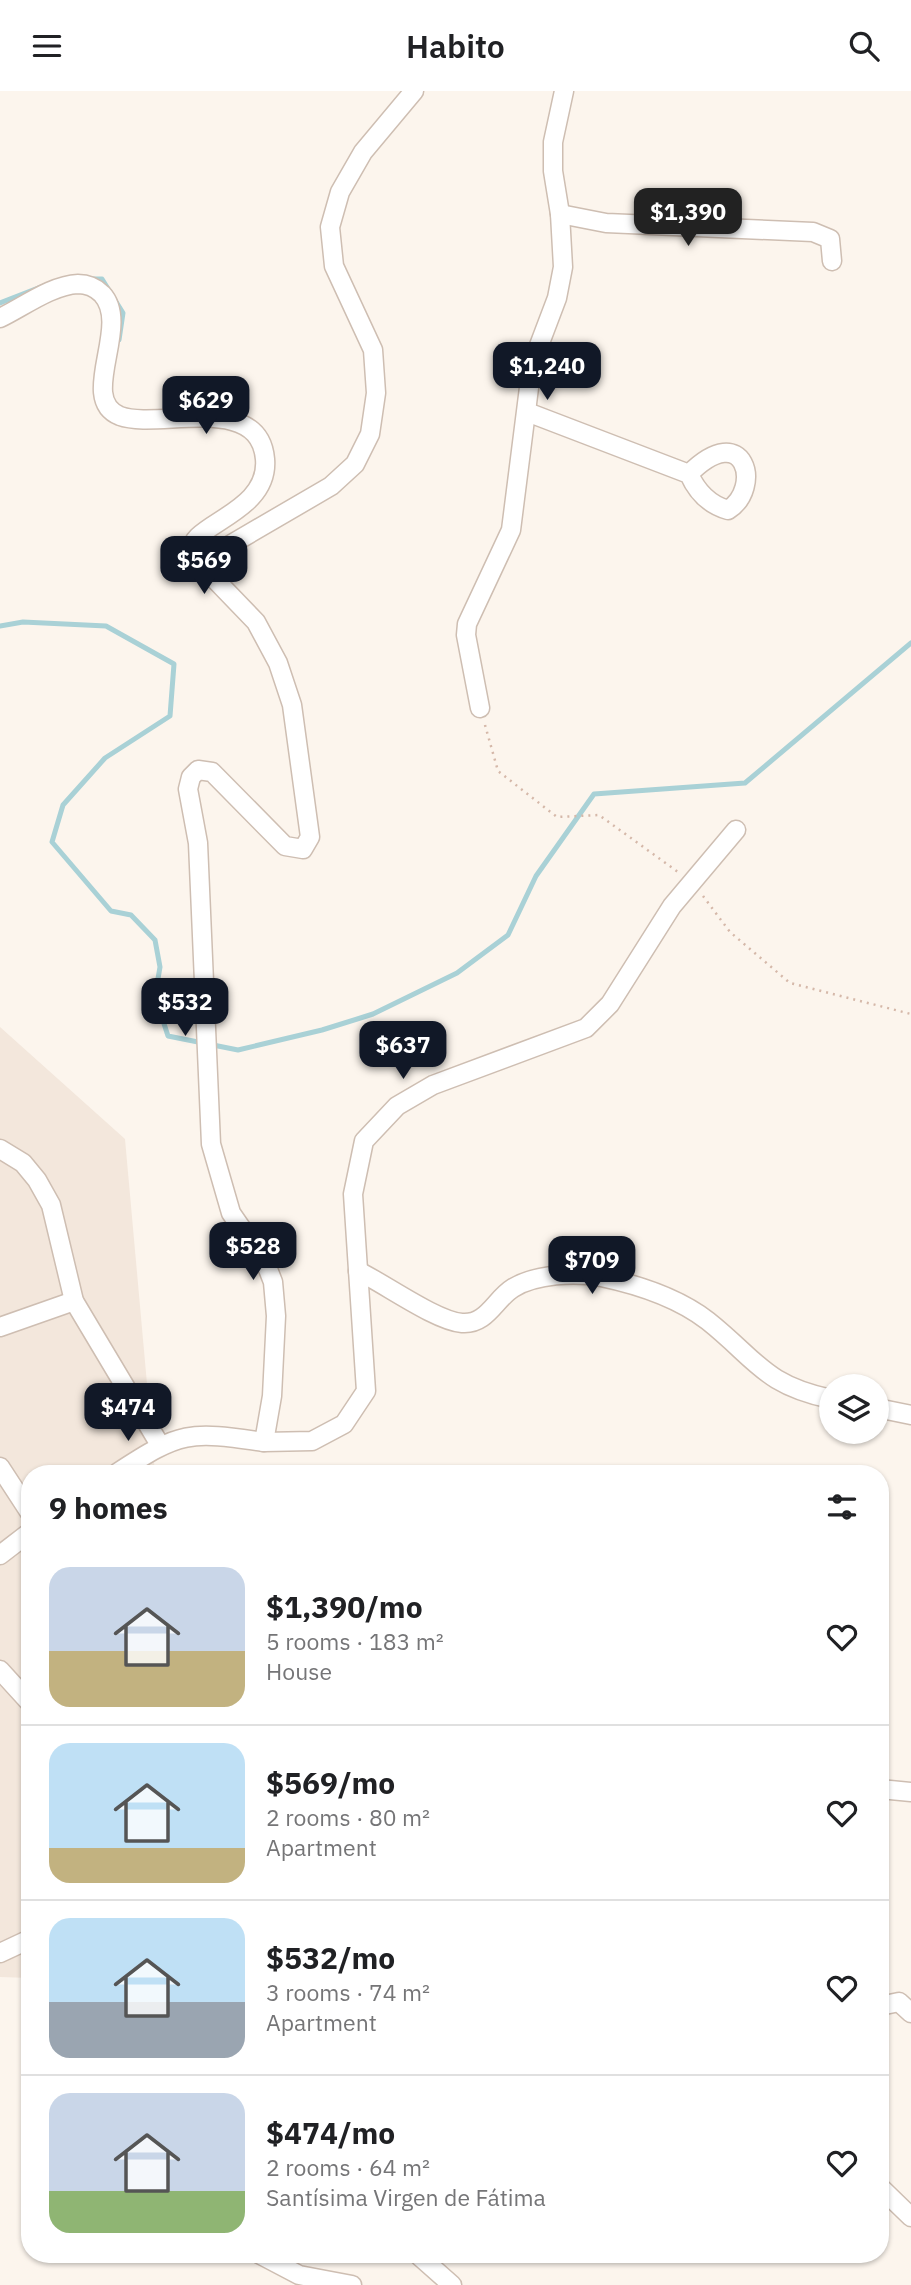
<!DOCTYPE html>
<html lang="en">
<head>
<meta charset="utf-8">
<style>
	body { margin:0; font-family:"IBM Plex Sans",sans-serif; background:#f6f6f6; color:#202124; height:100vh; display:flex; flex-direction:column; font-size:26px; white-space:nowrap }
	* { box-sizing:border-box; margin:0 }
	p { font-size:23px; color:#757577 }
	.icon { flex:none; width:38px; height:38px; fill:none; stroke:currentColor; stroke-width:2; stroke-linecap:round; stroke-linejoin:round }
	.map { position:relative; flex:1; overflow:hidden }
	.panel { position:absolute; left:21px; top:1374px; width:868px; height:798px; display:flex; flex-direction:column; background:#fff; border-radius:28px; box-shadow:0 2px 5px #0004 }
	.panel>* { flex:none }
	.tools { position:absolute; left:819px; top:1283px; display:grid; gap:14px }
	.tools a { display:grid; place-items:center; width:70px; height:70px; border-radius:50%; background:#fff; box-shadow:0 2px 5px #0004; font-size:35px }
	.price { position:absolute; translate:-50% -60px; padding:0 16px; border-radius:14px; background:#111827; color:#fff; font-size:23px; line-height:46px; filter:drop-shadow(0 2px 4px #0008) }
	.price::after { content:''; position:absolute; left:50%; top:42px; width:21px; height:16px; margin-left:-10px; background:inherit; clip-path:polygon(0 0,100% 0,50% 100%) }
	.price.on { background:#222; color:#fff }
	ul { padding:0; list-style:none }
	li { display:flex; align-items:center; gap:21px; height:175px; padding:0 28px }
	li+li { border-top:2px solid #e0e0e0 }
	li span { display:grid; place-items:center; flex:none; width:196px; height:140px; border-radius:21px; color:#555 }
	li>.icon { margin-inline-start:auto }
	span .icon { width:84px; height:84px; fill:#fffc; stroke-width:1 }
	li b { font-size:30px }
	h2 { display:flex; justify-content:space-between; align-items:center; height:84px; padding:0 28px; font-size:30px }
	header { display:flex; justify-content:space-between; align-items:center; height:91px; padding:0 28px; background:#fff; font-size:32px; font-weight:600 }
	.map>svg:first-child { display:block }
	.residential { fill:#f3e7dc }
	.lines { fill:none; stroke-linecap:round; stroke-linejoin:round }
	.stream { stroke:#a9d1d6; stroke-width:5 }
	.minor-casing { stroke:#cebeb2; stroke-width:21 }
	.path { stroke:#d5b8a9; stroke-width:2.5; stroke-dasharray:2 5; stroke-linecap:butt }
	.minor { stroke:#fff; stroke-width:18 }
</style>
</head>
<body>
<header><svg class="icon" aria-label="menu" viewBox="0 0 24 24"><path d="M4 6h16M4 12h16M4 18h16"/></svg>Habito<svg class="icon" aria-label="search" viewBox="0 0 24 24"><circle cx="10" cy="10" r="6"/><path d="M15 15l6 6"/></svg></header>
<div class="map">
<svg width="911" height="2194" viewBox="0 0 911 2194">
	<rect width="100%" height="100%" fill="#fcf5ed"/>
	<path class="residential" d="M0,936L125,1048L155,1382H30V1887L0,1886Z"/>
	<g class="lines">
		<g class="stream">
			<path d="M92,188H102L123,222L119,249"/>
			<path d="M0,212L51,192"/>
			<path d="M0,535L23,531L106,535L174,573L170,625L105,667L63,714L52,751L111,820L131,824L155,849L160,876L155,905L168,945L238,959L322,939L373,923L457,882L508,844L536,785L594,703L745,692L911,552"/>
		</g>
		<g class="minor-casing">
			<g id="minor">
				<path d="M560,123L606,132L813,141L830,148L832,170"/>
				<path d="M0,227C23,216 52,194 78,193C87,193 96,197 102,203C132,235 77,308 120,325C158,339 259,301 265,368C270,424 183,434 193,462C194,466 200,472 202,475"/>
				<path d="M527,321L689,383C697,401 710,414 728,419C763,397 745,327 689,383"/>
				<path d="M480,617L466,544L467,533L511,439L532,273L557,207L563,176L560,123L553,80V51L564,0"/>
				<path d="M0,1058L23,1072L37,1089L51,1114L74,1210L160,1354"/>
				<path d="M358,1180C385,1193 436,1230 462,1232C487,1234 495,1208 513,1197C536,1183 575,1181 601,1186C639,1194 677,1206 708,1230C757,1269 764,1294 831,1308"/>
				<path d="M0,1236L74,1210"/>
				<path d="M877,1317L911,1324"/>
				<path d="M264,1351L312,1350L344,1333L366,1300L353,1103L364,1050L397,1015L433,994L586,937L610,913L672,815L736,739"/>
				<path d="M0,1376L30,1422"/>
				<path d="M117,1382C181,1340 188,1340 264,1351L272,1305L276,1225L273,1191L266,1173L231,1122L211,1053L198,752L188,698L191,686L198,679L212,681L285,755L303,758L310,746L292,614L278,572L256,531L202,475L223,458L331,395L355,373L370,343L376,302L373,259L334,175L330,136L340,101L363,61L414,0"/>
				<path d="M0,1464L30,1441"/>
				<path d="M0,1579L30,1612"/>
				<path d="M880,1698L911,1701"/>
				<path d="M0,1862L30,1848"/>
				<path d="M880,1915L899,1911L911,1922"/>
				<path d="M880,2096L911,2126"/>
				<path d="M259,2163L299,2184L352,2194"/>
				<path d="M417,2163L452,2194"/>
			</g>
		</g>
		<g class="path">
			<path d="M485,634L498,680L557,726L599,724L678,781"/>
			<path d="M703,805L730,841L790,892L911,923"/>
		</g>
		<use href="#minor" class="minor"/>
	</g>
</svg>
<div class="tools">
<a><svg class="icon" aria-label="layers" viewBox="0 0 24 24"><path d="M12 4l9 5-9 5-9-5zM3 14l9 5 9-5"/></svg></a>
</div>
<b class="price on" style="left:688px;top:157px">$1,390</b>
<b class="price" style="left:547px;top:311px">$1,240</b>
<b class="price" style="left:206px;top:345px">$629</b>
<b class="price" style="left:204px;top:505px">$569</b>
<b class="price" style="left:185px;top:947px">$532</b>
<b class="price" style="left:403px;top:990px">$637</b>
<b class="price" style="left:253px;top:1191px">$528</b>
<b class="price" style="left:592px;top:1205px">$709</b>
<b class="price" style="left:128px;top:1352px">$474</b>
<section class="panel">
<h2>9 homes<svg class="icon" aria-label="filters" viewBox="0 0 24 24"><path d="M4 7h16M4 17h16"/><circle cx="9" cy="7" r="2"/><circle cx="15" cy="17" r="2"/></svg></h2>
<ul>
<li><span style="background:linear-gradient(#c9d6e8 60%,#c2b280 0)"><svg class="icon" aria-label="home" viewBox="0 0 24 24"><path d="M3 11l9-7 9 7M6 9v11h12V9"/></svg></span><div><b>$1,390/mo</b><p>5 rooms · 183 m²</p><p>House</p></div><svg class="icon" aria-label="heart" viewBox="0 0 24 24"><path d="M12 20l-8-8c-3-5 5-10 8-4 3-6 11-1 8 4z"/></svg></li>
<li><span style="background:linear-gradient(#bfe0f5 75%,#c2b280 0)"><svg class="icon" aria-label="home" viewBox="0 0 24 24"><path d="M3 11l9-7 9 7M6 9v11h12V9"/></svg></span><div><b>$569/mo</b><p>2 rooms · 80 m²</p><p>Apartment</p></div><svg class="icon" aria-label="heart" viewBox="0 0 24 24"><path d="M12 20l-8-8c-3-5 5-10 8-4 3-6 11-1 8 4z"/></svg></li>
<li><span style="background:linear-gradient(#bfe0f5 60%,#9aa5b1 0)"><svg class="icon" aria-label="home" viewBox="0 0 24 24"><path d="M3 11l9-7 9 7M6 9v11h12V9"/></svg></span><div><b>$532/mo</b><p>3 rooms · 74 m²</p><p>Apartment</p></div><svg class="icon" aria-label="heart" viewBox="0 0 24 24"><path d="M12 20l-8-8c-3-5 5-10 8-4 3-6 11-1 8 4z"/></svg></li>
<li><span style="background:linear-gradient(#c9d6e8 70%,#8fb573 0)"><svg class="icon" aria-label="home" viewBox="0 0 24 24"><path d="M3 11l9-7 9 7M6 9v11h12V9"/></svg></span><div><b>$474/mo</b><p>2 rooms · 64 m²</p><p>Santísima Virgen de Fátima</p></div><svg class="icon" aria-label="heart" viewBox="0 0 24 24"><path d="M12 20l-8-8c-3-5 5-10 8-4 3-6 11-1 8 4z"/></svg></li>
</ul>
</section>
</div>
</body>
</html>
